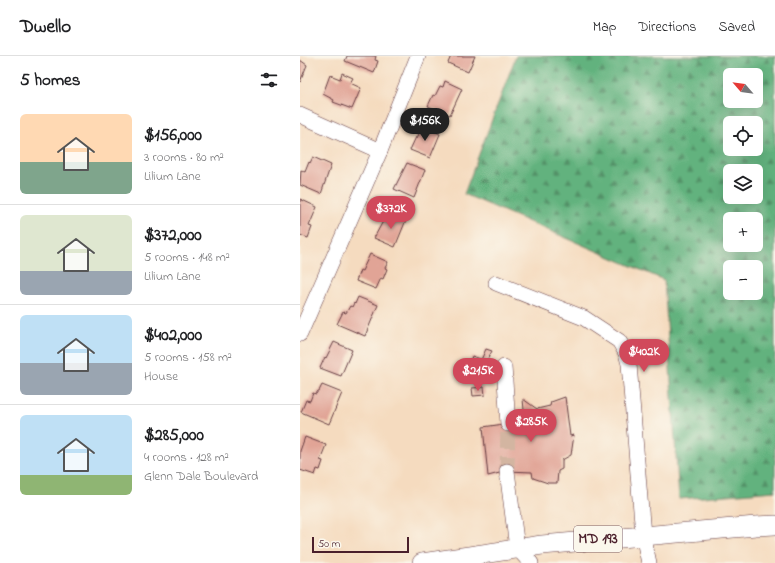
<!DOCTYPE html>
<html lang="en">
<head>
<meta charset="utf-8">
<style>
	body { margin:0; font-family:"Indie Flower",sans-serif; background:#f6f6f6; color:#202124; height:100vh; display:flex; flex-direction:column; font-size:15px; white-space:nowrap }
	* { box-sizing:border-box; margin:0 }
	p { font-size:13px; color:#757577 }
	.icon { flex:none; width:22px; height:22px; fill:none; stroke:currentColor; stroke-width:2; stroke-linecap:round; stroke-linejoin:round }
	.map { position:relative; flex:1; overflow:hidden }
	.panel { display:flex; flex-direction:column; background:#fff; width:300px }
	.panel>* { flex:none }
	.needle { width:26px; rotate:298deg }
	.controls { position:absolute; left:423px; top:12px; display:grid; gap:8px }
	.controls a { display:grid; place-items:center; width:40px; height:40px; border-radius:6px; background:#fff; box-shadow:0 4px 16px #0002; font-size:20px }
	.scale { position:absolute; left:12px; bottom:10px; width:97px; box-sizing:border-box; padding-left:4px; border:2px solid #4a1f2b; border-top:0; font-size:11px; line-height:14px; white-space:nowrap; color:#4a1f2b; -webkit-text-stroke:3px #fbf7ec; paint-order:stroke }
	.price { position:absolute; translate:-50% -34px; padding:0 9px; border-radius:14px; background:#d1495b; color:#fff; font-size:13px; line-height:26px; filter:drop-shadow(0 1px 2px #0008) }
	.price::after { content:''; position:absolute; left:50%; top:24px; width:12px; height:9px; margin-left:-6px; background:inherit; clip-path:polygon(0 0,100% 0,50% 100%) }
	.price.active { background:#222; color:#fff }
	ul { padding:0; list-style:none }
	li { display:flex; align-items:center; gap:12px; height:100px; padding:0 20px }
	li+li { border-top:1px solid #e0e0e0 }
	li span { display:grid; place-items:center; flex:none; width:112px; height:80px; border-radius:6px; color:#555 }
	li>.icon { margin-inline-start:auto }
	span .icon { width:48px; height:48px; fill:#fffc; stroke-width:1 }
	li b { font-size:17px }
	h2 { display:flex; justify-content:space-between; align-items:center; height:48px; padding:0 20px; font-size:17px }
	header { display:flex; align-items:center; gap:24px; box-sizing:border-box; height:56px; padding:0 20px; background:#fff; border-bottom:1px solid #e0e0e0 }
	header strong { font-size:19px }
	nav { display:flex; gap:22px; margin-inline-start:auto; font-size:14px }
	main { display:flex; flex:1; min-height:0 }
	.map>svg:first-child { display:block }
	.forest { fill:url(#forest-firs); stroke:#566854; fill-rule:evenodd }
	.building { fill:#e1a496 }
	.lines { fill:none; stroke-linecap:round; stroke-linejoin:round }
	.minor-tunnel { stroke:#d3b5a1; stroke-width:15; stroke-dasharray:15 8; stroke-linecap:butt }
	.minor-casing { stroke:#643b41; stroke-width:16 }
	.major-casing { stroke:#643b41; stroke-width:20 }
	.minor { stroke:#fff; stroke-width:15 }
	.major { stroke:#fff; stroke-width:19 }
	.labels { text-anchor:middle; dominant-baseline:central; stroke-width:3; stroke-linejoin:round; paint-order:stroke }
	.shield { fill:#fbf7ec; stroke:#7f6065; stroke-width:1 }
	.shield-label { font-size:15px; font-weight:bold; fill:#4a1f2b }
</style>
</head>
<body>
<header>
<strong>Dwello</strong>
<nav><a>Map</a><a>Directions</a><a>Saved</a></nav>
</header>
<main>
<section class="panel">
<h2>5 homes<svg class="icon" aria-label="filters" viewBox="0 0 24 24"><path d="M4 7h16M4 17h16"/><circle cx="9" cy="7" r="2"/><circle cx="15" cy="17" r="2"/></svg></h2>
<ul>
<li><span style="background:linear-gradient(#ffd9b3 60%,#7fa58c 0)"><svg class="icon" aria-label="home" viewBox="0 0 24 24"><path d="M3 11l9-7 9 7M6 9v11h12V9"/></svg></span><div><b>$156,000</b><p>3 rooms · 80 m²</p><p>Lilium Lane</p></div></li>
<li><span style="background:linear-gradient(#dfe7d0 70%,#9aa5b1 0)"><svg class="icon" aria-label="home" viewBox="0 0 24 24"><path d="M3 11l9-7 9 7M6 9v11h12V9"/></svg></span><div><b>$372,000</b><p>5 rooms · 148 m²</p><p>Lilium Lane</p></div></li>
<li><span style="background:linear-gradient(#bfe0f5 60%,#9aa5b1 0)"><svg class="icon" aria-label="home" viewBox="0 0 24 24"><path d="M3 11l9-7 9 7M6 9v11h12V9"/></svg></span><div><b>$402,000</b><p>5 rooms · 158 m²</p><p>House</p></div></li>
<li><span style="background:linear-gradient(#bfe0f5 75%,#8fb573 0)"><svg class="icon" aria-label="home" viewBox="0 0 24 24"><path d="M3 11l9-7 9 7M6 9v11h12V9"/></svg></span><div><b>$285,000</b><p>4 rooms · 128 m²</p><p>Glenn Dale Boulevard</p></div></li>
</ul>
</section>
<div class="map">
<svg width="475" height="507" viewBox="0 0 475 507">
	<defs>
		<pattern id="forest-firs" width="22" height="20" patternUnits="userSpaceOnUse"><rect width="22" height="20" fill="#62b27e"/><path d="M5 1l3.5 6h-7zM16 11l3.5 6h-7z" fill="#539067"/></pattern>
	</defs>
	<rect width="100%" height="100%" fill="#fbf7ec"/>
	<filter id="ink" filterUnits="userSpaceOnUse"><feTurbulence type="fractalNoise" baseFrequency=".025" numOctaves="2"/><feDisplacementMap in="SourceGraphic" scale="8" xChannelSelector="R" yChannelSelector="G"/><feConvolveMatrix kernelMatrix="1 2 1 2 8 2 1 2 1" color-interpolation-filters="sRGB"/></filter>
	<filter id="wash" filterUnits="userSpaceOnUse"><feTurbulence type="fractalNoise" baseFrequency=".012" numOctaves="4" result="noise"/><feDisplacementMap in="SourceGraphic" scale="16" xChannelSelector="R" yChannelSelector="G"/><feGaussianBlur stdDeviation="0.9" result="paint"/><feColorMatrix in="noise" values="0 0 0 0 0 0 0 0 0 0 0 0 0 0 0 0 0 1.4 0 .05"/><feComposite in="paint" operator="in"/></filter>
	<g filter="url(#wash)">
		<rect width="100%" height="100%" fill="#f5dbbf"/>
		<path class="forest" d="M216,0H475V435L379,443L364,224L164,138ZM430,19H456V45H430ZM430,67H456V93H430ZM430,115H456V141H430ZM430,163H456V189H430ZM430,211H456V237H430Z"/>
		<g id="blocks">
			<g class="building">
				<path d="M47,0H76L75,4L78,5L74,17L45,5Z"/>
				<path d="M151,0H175L168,16L148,7Z"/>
				<path d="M0,4L7,9L0,26Z"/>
				<path d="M42,17L53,22L50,27L61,32L52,53L33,46L34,44L23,38L30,19L40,23Z"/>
				<path d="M145,25L162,33L150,59L128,50L133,39L135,40L140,30L143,31Z"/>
				<path d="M121,68L124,69L123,71L140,78L130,102L110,94L116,81L117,82L119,78L117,77Z"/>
				<path d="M13,101L31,109L21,138L0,129L1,114L5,116L9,106L10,107Z"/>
				<path d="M107,107L125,114L114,142L94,133Z"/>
				<path d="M0,143L17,151L9,170L12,171L8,182L0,179Z"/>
				<path d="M88,156L106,164L95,191L74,182Z"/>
				<path d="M70,198L88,206L85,212L87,213L83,223L81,222L76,233L56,225L60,214L62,215Z"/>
				<path d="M58,241L78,249L65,280L37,268L43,256L46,257L50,250L52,251L54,247L55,248Z"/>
				<path d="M34,286L52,294L41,320L20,312L25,301L26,302Z"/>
				<path d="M186,293L192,295L182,313H184L181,320L175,317Z"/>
				<path d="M172,300L180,303L174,317L167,313Z"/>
				<path d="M22,329L42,337L29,368L1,356L6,344L10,345L13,337L16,338L18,335H19Z"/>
				<path d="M184,331L185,339L173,340L172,332Z"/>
				<path d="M265,341L270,380L274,379L271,399L262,404V413L258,415L257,427H248L233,422L232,416L207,415L188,420L183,371L225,365L223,343L237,353L250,350L251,346Z"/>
				<path d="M5,381L26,389L20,404L23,405L20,414L17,413L15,419L0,414V395Z"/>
			</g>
		</g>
	</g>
	<g filter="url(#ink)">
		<use href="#blocks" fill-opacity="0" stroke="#643b41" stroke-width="1"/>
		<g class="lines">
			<path class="minor-tunnel" d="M207,415L208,368"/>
			<g class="minor-casing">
				<g id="minor">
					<path d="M0,59L80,95"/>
					<path d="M196,227L284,262L319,285L326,297L329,308L343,479L349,507"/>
					<path d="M0,278L80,95L118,0"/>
					<path d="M204,311L208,368"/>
					<path d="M207,415L217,492L231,507"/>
				</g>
			</g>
			<g class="major-casing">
				<path id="major" d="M122,507L242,489L456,470L475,469"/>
			</g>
			<use href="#minor" class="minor"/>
			<use href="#major" class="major"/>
		</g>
	</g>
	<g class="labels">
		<rect class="shield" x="274" y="470" width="48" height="26" rx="3"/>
		<g class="shield-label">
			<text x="298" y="483">MD 193</text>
		</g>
	</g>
</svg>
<div class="controls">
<a><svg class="needle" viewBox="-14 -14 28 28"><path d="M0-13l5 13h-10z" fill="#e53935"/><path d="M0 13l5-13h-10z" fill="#757577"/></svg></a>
<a><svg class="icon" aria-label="locate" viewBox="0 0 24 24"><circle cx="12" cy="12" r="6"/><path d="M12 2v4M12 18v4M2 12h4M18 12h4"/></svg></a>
<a><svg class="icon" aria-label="layers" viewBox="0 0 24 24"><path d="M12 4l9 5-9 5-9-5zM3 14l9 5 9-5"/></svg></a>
<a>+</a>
<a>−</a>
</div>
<div class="scale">50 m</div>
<b class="price active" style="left:125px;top:86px">$156K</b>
<b class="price" style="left:91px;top:174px">$372K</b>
<b class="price" style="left:344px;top:317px">$402K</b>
<b class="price" style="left:178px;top:336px">$215K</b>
<b class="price" style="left:231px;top:387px">$285K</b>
</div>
</main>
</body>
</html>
